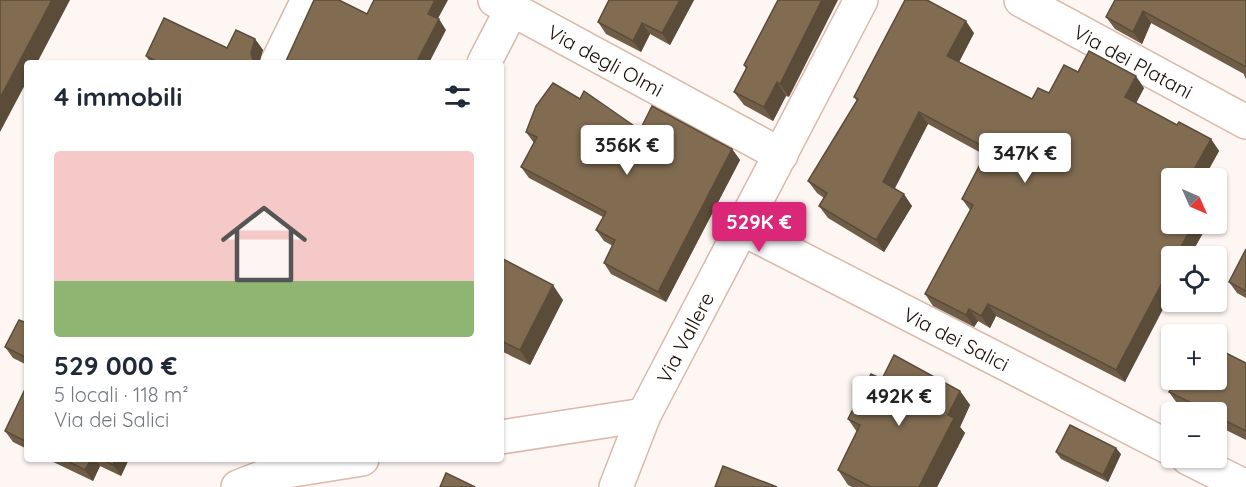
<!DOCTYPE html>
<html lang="it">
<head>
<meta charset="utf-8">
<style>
	body { margin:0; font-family:Quicksand,sans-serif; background:#f2f2f3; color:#1f2937; height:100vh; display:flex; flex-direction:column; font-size:22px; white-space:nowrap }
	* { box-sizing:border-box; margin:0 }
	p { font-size:20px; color:#747a83 }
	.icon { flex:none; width:33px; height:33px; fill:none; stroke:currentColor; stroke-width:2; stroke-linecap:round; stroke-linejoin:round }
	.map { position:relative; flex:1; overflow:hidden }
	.panel { position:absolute; left:24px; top:60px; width:480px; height:402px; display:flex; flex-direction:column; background:#fff; border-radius:6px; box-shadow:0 2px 4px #0004 }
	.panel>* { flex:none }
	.needle { width:39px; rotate:135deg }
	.controls { position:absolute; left:1161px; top:168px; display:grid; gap:12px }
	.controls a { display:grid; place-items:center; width:66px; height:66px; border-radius:6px; background:#fff; box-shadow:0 2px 4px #0004; font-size:30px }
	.price { position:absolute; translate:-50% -51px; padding:0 14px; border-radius:6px; background:#fff; color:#222; font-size:20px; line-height:39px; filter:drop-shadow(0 2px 3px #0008) }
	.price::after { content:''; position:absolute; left:50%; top:36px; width:18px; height:14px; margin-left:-9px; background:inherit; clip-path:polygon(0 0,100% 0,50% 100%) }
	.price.on { background:#db2777; color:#fff }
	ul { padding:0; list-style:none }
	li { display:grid; align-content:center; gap:12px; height:318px; padding:0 30px }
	li span { display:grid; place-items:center; height:186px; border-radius:6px; color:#555 }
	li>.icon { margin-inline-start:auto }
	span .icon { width:108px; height:108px; fill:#fffc; stroke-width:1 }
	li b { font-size:26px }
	h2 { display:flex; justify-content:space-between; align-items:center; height:72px; padding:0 30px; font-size:26px }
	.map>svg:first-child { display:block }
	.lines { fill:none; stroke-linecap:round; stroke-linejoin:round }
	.minor-casing { stroke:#dbb8a9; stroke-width:36 }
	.minor { stroke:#fff; stroke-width:33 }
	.wall { fill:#6f5d47 }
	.shaded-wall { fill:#5a4c39 }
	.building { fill:#816c52; stroke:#5a4c39; stroke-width:1.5 }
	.labels { text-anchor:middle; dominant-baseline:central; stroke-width:5; stroke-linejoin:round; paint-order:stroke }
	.street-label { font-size:20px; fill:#170b06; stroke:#fff }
</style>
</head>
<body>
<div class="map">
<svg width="1246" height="487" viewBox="0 0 1246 487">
	<rect width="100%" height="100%" fill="#fdf6f3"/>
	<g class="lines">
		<g class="minor-casing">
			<g id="minor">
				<path id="s1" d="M495,0L781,155"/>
				<path id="s2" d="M1021,0L1246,122"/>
				<path d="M277,63L308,0"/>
				<path d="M484,63L512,9"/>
				<path id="s3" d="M743,229L1172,449"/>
				<path d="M501,437L644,415"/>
				<path d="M1188,458L1246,487"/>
				<path d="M238,487L274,473L362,459"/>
				<path id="s4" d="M616,487L644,415L861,0"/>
			</g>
		</g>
		<use href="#minor" class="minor"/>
	</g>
	<g class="wall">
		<path d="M609,0H694L670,45L650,34L641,52L606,34L598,22Z"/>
		<path d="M778,0L789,97L786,96L773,121L744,105L734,92L746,69L744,65Z"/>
		<path d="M1115,0H1246V79L1244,75V74L1151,23L1142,44L1115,29L1106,17Z"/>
		<path d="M974,33L959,62L1032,99L1049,93L1078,72L1144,88L1136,103L1177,125L1211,139L1219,151L1204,178H1172L1208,224L1190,256H1172L1125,382L996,316L990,328L978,321L974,327L933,306L925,294L970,210L962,199L985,155L928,124L894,189L912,206L884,252L828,218L819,206L824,198L817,193L808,181L857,101L854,97Z"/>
		<path d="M255,39L263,50L259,63H151L146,56L227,48Z"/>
		<path d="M580,99L640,130L732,149L740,160L666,302L611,274L604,263L613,246L604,241L596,230L603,217L529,178L521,167L534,143L526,132Z"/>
		<path d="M1246,249V298L1237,293L1229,282Z"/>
		<path d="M501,258L563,300L530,365L501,351Z"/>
		<path d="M27,323V365L13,358L5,347Z"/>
		<path d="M1246,363V440L1216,425V412H1191L1179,406L1169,392Z"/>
		<path d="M882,379L960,391L970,405L960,427L965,433L937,487H852L848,485L838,470L857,432L848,419Z"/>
		<path d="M27,385V449L13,442L5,431Z"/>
		<path d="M1056,452L1121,454L1108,482L1061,459Z"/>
		<path d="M47,459H129L121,476L100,466L93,481Z"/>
	</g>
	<g class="shaded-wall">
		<path d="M52,0H70L37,63H27V81L0,132V98Z"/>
		<path d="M435,0H448L435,24L428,14Z"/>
		<path d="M680,0H694L670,45L662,33Z"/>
		<path d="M822,0H838L789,97L780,84Z"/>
		<path d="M1143,11L1151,23L1142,44L1133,32Z"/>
		<path d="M439,19L446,30L429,63H416Z"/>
		<path d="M966,21L974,33L956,68L947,56Z"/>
		<path d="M642,23L650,34L641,52L633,41Z"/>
		<path d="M255,39L263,50L259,63H254L251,53Z"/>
		<path d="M1136,76L1144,88L1133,109L1125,97Z"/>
		<path d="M777,82L786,96L773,121L764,107Z"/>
		<path d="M919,112L928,124L892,194L883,182Z"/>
		<path d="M1211,139L1219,151L1204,178H1189Z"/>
		<path d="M732,149L740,160L666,302L658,292Z"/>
		<path d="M904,194L912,206L884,252L876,240Z"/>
		<path d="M1193,224H1208L1190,256H1176Z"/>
		<path d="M1172,264V292L1125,382L1116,370Z"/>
		<path d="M553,285L563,300L530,365L520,350Z"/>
		<path d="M988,304L996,316L990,328L981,316Z"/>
		<path d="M969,309L978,321L974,327L966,315Z"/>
		<path d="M960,391L970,405L960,427L965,433L937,487H919L948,415Z"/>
		<path d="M1116,448L1121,454L1108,482L1103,475Z"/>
		<path d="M91,459H95L100,466L93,481L85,470Z"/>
		<path d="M115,459H129L121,476L113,465Z"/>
	</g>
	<g class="building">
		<path d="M0,0H52L0,98Z"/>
		<path d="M314,0H339L367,14L374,0H435L428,14L439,19L416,63H285L286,61Z"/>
		<path d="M609,0H680L662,33L642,23L633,41L598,22Z"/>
		<path d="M778,0H822L780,84L777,82L764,107L734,92L747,67L744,65Z"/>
		<path d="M905,0H927L966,21L947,56L1032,99L1038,88L1049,93L1064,65L1078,72L1089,51L1136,76L1125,97L1177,125L1179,122L1211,139L1189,178H1172V224H1193L1176,256H1172V264L1116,370L988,304L981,316L969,309L966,315L925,294L973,205L962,199L988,149L919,112L883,182L904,194L876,240L819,206L827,193L808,181L858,99L854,97Z"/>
		<path d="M1115,0H1246V67L1143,11L1133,32L1106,17Z"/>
		<path d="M164,18L227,48L236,30L255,39L251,53L254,63H160L146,56Z"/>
		<path d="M553,83L580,99L584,91L640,130L652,106L732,149L658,292L604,263L615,240L596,230L606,212L521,167L537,137L526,132L536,106Z"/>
		<path d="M1246,249V291L1229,282Z"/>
		<path d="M501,258L553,285L520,350L501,341Z"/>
		<path d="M19,320L27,323V358L5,347Z"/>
		<path d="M1216,348L1246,363V431L1216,416V412H1210L1169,392L1175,380H1216Z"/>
		<path d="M894,355L960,391L948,415L954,418L919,487H871L838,470L860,425L848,419L871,374L882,379Z"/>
		<path d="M27,385V442L5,431Z"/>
		<path d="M1070,425L1116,448L1103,475L1056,452Z"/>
		<path d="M63,459H91L85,470Z"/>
		<path d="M101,459H115L113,465Z"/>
		<path d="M723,466L777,487H715Z"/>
		<path d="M446,473L475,487H440Z"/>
	</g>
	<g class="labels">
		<g class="street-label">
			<text stroke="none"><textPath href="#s1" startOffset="126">Via degli Olmi</textPath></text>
			<text stroke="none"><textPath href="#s2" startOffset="128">Via dei Platani</textPath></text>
			<text stroke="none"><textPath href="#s4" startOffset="165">Via Vallere</textPath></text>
			<text stroke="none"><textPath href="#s3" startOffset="240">Via dei Salici</textPath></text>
		</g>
	</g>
</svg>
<div class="controls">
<a><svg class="needle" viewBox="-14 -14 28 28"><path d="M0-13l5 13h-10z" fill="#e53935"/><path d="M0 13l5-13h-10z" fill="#747a83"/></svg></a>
<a><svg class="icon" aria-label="locate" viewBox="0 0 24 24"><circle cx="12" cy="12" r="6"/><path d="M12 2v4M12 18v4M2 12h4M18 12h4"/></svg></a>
<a>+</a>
<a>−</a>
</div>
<b class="price" style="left:627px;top:176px">356K €</b>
<b class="price" style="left:1025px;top:184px">347K €</b>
<b class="price on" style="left:759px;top:253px">529K €</b>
<b class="price" style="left:899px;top:427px">492K €</b>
<section class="panel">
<h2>4 immobili<svg class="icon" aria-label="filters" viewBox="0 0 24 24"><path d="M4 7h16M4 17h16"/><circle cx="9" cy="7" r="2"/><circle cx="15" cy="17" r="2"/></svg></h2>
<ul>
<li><span style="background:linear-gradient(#f6c9c9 70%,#8fb573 0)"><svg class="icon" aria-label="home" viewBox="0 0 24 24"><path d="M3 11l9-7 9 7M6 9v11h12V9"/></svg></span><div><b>529 000 €</b><p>5 locali · 118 m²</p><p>Via dei Salici</p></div></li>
</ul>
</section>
</div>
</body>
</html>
